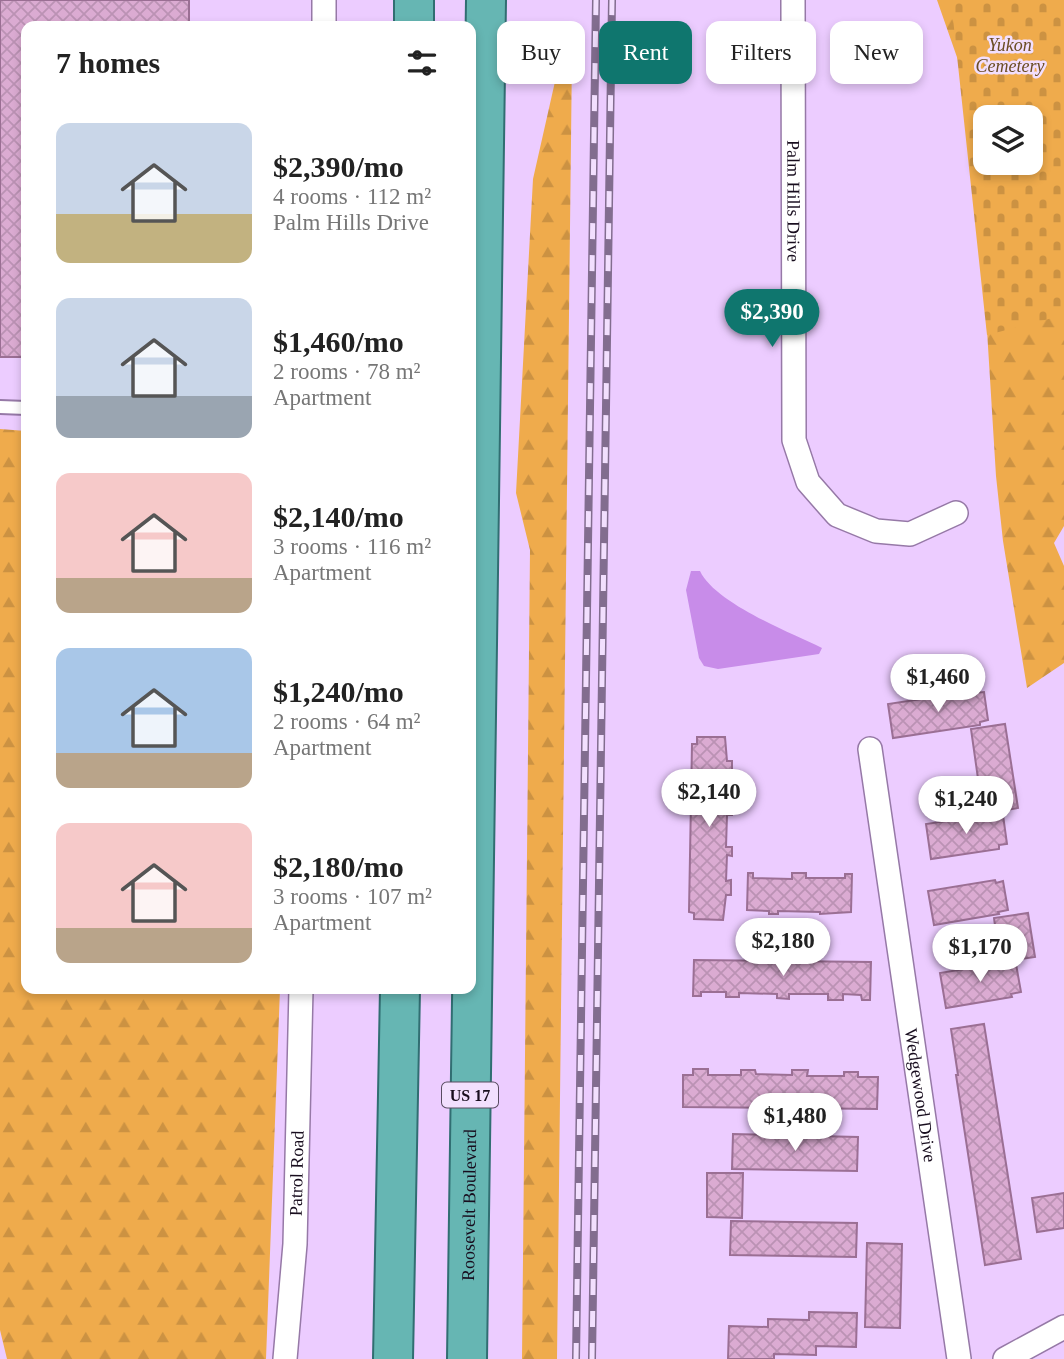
<!DOCTYPE html>
<html lang="en">
<head>
<meta charset="utf-8">
<style>
	body { margin:0; font-family:"Times New Roman",serif; background:#f2f2f2; color:#222; height:100vh; display:flex; flex-direction:column; font-size:26px; white-space:nowrap }
	* { box-sizing:border-box; margin:0 }
	p { font-size:23px; color:#767676 }
	.icon { flex:none; width:38px; height:38px; fill:none; stroke:currentColor; stroke-width:2; stroke-linecap:round; stroke-linejoin:round }
	.map { position:relative; flex:1; overflow:hidden }
	.details { position:absolute; left:21px; top:21px; width:455px; height:973px; display:flex; flex-direction:column; background:#fff; border-radius:14px; box-shadow:0 4px 10px #0003 }
	.details>* { flex:none }
	.banner { position:absolute; left:497px; top:21px; width:462px; height:63px; display:flex; gap:14px }
	.tools { position:absolute; left:973px; top:105px; display:grid; gap:14px }
	.tools a { display:grid; place-items:center; width:70px; height:70px; border-radius:14px; background:#fff; box-shadow:0 4px 10px #0003; font-size:35px }
	.price { position:absolute; translate:-50% -60px; padding:0 16px; border-radius:24px; background:#fff; color:#222; font-size:23px; line-height:46px; filter:drop-shadow(0 2px 4px #0008) }
	.price::after { content:''; position:absolute; left:50%; top:42px; width:21px; height:16px; margin-left:-10px; background:inherit; clip-path:polygon(0 0,100% 0,50% 100%) }
	.price.selected { background:#0f766e; color:#fff }
	ul { padding:0; list-style:none }
	li { display:flex; align-items:center; gap:21px; height:175px; padding:0 35px }
	li span { display:grid; place-items:center; flex:none; width:196px; height:140px; border-radius:14px; color:#555 }
	li>.icon { margin-inline-start:auto }
	span .icon { width:84px; height:84px; fill:#fffc; stroke-width:1 }
	li b { font-size:30px }
	h2 { display:flex; justify-content:space-between; align-items:center; height:84px; padding:0 35px; font-size:30px }
	.chip { padding:0 24px; border-radius:14px; background:#fff; box-shadow:0 4px 10px #0003; font-size:24px; line-height:63px }
	.chip.selected { background:#0f766e; color:#fff }
	.map>svg:first-child { display:block }
	.forest { fill:url(#forest-firs); fill-rule:evenodd }
	.cemetery { fill:url(#cemetery-stones); fill-rule:evenodd }
	.water { fill:#c88ce9 }
	.building { fill:url(#building-cross-hatch); stroke:#9b6f94; stroke-width:2 }
	.lines { fill:none; stroke-linecap:round; stroke-linejoin:round }
	.service-casing { stroke:#9679a7; stroke-width:16 }
	.minor-casing { stroke:#9679a7; stroke-width:26 }
	.trunk-casing { stroke:#316e72; stroke-width:42 }
	.service { stroke:#fff; stroke-width:12 }
	.minor { stroke:#fff; stroke-width:23 }
	.trunk { stroke:#66b6b3; stroke-width:38 }
	.rail-casing { stroke:#826d8f; stroke-width:8 }
	.rail { stroke:#f2dffe; stroke-width:5; stroke-dasharray:16; stroke-linecap:butt }
	.labels { text-anchor:middle; dominant-baseline:central; stroke-width:5; stroke-linejoin:round; paint-order:stroke }
	.shield { fill:#f2dffe; stroke:#594c61; stroke-width:2 }
	.shield-label { font-size:16px; font-weight:bold; fill:#180d1e }
	.park-label { font-size:18px; font-style:italic; fill:#6b4d24; stroke:#f2dffe }
	.street-label { font-size:18px; fill:#180d1e; stroke:#f2dffe }
</style>
</head>
<body>
<div class="map">
<svg width="1064" height="1359" viewBox="0 0 1064 1359">
	<defs>
		<pattern id="forest-firs" width="22" height="20" patternUnits="userSpaceOnUse" patternTransform="scale(1.75)"><rect width="22" height="20" fill="#efab4c"/><path d="M5 1l3.5 6h-7zM16 11l3.5 6h-7z" fill="#cc9242"/></pattern>
		<pattern id="cemetery-stones" width="16" height="16" patternUnits="userSpaceOnUse" patternTransform="scale(1.75)"><rect width="16" height="16" fill="#efab4c"/><path d="M2 7V4a2 2 0 0 1 4 0v3zM10 15v-3a2 2 0 0 1 4 0v3z" fill="#cc9242"/></pattern>
		<pattern id="building-cross-hatch" width="8" height="8" patternUnits="userSpaceOnUse" patternTransform="scale(1.75)"><rect width="8" height="8" fill="#dbabd2"/><path d="M0 0l8 8M0 8l8-8" fill="none" stroke="#bb92b4"/></pattern>
	</defs>
	<rect width="100%" height="100%" fill="#ecccff"/>
	<g class="forest">
		<path d="M937,0H1064V526L1054,543L1064,566V663L1027,688L1003,541L996,476L973,103ZM985,117H1031V163H985Z"/>
		<path d="M572,54L557,1359H522L530,550L516,493L533,179L561,55Z"/>
		<path d="M0,429L26,431V989H280L266,1359H7L0,1330Z"/>
	</g>
	<path class="cemetery" d="M951,0H1064V315L987,335ZM985,117H1031V163H985Z"/>
	<path class="water" d="M691,571H700C715,603 789,632 822,648L819,654L718,669L704,666L699,658L686,590Z"/>
	<g class="building">
		<path d="M0,0H189V26H26V357H0Z"/>
		<path d="M975,691V693L984,692L988,720L980,722V725L893,738L888,704Z"/>
		<path d="M1005,724L1018,808L983,814L971,729Z"/>
		<path d="M697,737H725L727,761H732V774H727L726,800H733L732,815H727L726,847H732V856L727,855L726,881L731,880V895H726L723,920L694,919V913L689,912L692,744H697Z"/>
		<path d="M993,814L994,816L1003,815L1007,844L999,845V849L931,859L926,824Z"/>
		<path d="M748,873H753V878L792,879V873H806V878H845V874H852L851,912L820,914V912L778,911V914H769V911L747,910Z"/>
		<path d="M995,880L996,883L1003,881L1008,910L998,912L999,914L934,925L928,891Z"/>
		<path d="M1028,913L1035,957L1000,962L994,918Z"/>
		<path d="M694,960L871,962L870,1000H862L861,995L843,994V1000H828V994H789V999L777,998V994L739,993V997H726V992H701V996H693Z"/>
		<path d="M1006,962L1007,965L1016,964L1021,992L1011,994L1012,997L946,1008L940,973Z"/>
		<path d="M984,1024L1021,1259L985,1265L956,1075H958L951,1029Z"/>
		<path d="M693,1069H708V1075H741V1070H755L756,1074L792,1075V1070H808L807,1076H844V1072H858V1077H878L877,1109L683,1107V1075H693Z"/>
		<path d="M733,1134L858,1137L857,1171L732,1169Z"/>
		<path d="M707,1173H743L742,1218L707,1217Z"/>
		<path d="M1064,1193V1228L1037,1232L1032,1198Z"/>
		<path d="M731,1221L857,1223L856,1257L730,1255Z"/>
		<path d="M867,1243L902,1244L900,1328L865,1327Z"/>
		<path d="M809,1312L857,1313L856,1347L816,1346V1355L774,1354V1359H728L729,1326L768,1327V1319L809,1320Z"/>
	</g>
	<g class="lines">
		<g class="service-casing">
			<path id="service" d="M0,407L26,408"/>
		</g>
		<g class="minor-casing">
			<g id="minor">
				<path id="s1" d="M793,0L794,440L808,482L837,515L876,531L910,534L956,513"/>
				<path d="M324,26V0"/>
				<path id="s2" d="M870,749L959,1359"/>
				<path id="s3" d="M285,1359L295,1244L301,989"/>
				<path d="M1005,1359L1064,1327"/>
			</g>
		</g>
		<g class="trunk-casing">
			<g id="trunk">
				<path d="M414,26V0"/>
				<path d="M393,1359L400,989"/>
				<path id="s4" d="M467,1359L486,0"/>
			</g>
		</g>
		<use href="#service" class="service"/>
		<use href="#minor" class="minor"/>
		<use href="#trunk" class="trunk"/>
		<g class="rail-casing">
			<g id="rail">
				<path d="M576,1359L596,0"/>
				<path d="M592,1359L612,0"/>
			</g>
		</g>
		<use href="#rail" class="rail"/>
	</g>
	<g class="labels">
		<rect class="shield" x="442" y="1082.5" width="56" height="25" rx="5"/>
		<g class="shield-label">
			<text x="470" y="1095">US 17</text>
		</g>
		<g class="park-label">
			<text x="1010" y="45">Yukon<tspan x="1010" dy="21">Cemetery</tspan></text>
		</g>
		<g class="street-label">
			<text stroke="none"><textPath href="#s1" startOffset="201">Palm Hills Drive</textPath></text>
			<text stroke="none"><textPath href="#s2" startOffset="350">Wedgewood Drive</textPath></text>
			<text stroke="none"><textPath href="#s3" startOffset="186">Patrol Road</textPath></text>
			<text stroke="none"><textPath href="#s4" startOffset="154">Roosevelt Boulevard</textPath></text>
		</g>
	</g>
</svg>
<div class="tools">
<a><svg class="icon" aria-label="layers" viewBox="0 0 24 24"><path d="M12 4l9 5-9 5-9-5zM3 14l9 5 9-5"/></svg></a>
</div>
<b class="price selected" style="left:772px;top:349px">$2,390</b>
<b class="price" style="left:938px;top:714px">$1,460</b>
<b class="price" style="left:709px;top:829px">$2,140</b>
<b class="price" style="left:966px;top:836px">$1,240</b>
<b class="price" style="left:783px;top:978px">$2,180</b>
<b class="price" style="left:980px;top:984px">$1,170</b>
<b class="price" style="left:795px;top:1153px">$1,480</b>
<div class="banner">
<a class="chip">Buy</a>
<a class="chip selected">Rent</a>
<a class="chip">Filters</a>
<a class="chip">New</a>
</div>
<section class="details">
<h2>7 homes<svg class="icon" aria-label="filters" viewBox="0 0 24 24"><path d="M4 7h16M4 17h16"/><circle cx="9" cy="7" r="2"/><circle cx="15" cy="17" r="2"/></svg></h2>
<ul>
<li><span style="background:linear-gradient(#c9d6e8 65%,#c2b280 0)"><svg class="icon" aria-label="home" viewBox="0 0 24 24"><path d="M3 11l9-7 9 7M6 9v11h12V9"/></svg></span><div><b>$2,390/mo</b><p>4 rooms · 112 m²</p><p>Palm Hills Drive</p></div></li>
<li><span style="background:linear-gradient(#c9d6e8 70%,#9aa5b1 0)"><svg class="icon" aria-label="home" viewBox="0 0 24 24"><path d="M3 11l9-7 9 7M6 9v11h12V9"/></svg></span><div><b>$1,460/mo</b><p>2 rooms · 78 m²</p><p>Apartment</p></div></li>
<li><span style="background:linear-gradient(#f6c9c9 75%,#b9a48a 0)"><svg class="icon" aria-label="home" viewBox="0 0 24 24"><path d="M3 11l9-7 9 7M6 9v11h12V9"/></svg></span><div><b>$2,140/mo</b><p>3 rooms · 116 m²</p><p>Apartment</p></div></li>
<li><span style="background:linear-gradient(#a9c7e8 75%,#b9a48a 0)"><svg class="icon" aria-label="home" viewBox="0 0 24 24"><path d="M3 11l9-7 9 7M6 9v11h12V9"/></svg></span><div><b>$1,240/mo</b><p>2 rooms · 64 m²</p><p>Apartment</p></div></li>
<li><span style="background:linear-gradient(#f6c9c9 75%,#b9a48a 0)"><svg class="icon" aria-label="home" viewBox="0 0 24 24"><path d="M3 11l9-7 9 7M6 9v11h12V9"/></svg></span><div><b>$2,180/mo</b><p>3 rooms · 107 m²</p><p>Apartment</p></div></li>
</ul>
</section>
</div>
</body>
</html>
